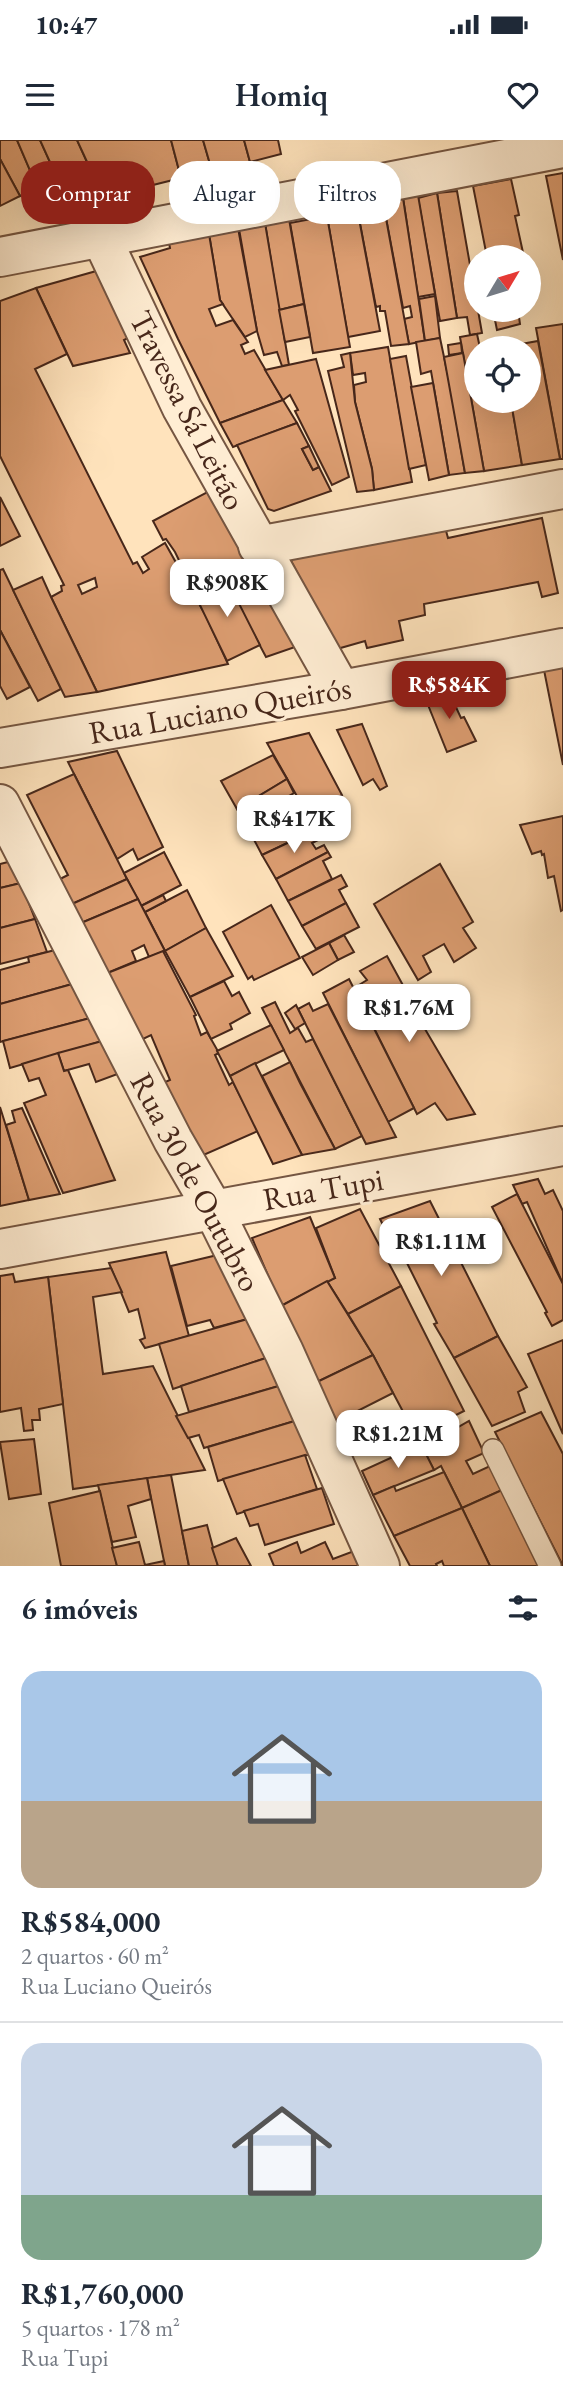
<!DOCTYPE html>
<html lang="pt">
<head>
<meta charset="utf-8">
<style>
	body { margin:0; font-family:"EB Garamond",serif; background:#f6f6f7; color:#1f2937; height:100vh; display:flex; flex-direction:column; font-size:26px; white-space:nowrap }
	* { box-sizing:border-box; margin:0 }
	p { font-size:23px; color:#747a83 }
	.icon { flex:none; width:38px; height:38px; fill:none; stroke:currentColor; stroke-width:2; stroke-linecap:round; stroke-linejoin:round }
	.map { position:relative; height:1426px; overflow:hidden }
	.details { display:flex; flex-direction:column; background:#fff; flex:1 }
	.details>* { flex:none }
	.hud { position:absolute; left:21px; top:21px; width:522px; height:63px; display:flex; gap:14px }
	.needle { width:46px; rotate:52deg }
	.buttons { position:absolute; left:464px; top:105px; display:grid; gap:14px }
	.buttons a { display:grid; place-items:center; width:77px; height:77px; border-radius:50%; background:#fff; box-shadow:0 7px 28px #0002; font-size:35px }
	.price { position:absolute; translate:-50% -60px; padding:0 16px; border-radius:14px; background:#fff; color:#222; font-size:23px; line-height:46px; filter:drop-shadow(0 2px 4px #0008) }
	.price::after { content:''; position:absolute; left:50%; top:42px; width:21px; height:16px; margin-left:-10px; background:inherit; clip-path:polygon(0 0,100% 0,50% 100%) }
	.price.active { background:#8f2418; color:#fff }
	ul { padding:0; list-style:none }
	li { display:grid; align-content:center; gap:14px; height:371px; padding:0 21px }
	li+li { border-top:2px solid #e0e1e3 }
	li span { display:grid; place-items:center; height:217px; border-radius:21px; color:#555 }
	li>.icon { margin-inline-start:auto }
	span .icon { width:126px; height:126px; fill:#fffc; stroke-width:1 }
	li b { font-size:30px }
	h2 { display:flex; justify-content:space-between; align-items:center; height:84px; padding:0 21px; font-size:30px }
	.chip { padding:0 24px; border-radius:28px; background:#fff; box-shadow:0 7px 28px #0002; font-size:24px; line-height:63px }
	.chip.active { background:#8f2418; color:#fff }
	.status { display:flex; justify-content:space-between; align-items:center; height:49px; padding:0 35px; background:#fff; direction:ltr }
	.status svg { height:19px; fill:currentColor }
	header { display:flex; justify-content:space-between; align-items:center; height:91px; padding:0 21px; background:#fff; font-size:32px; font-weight:600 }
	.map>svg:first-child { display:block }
	.building { fill:#dc9d71; stroke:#47271a; stroke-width:2; fill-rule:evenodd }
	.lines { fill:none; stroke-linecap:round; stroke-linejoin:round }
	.service-casing { stroke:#755642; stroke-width:24 }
	.minor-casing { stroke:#755642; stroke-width:42 }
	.service { stroke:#ffedd3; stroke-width:21 }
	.minor { stroke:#ffedd3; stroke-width:38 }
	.labels { text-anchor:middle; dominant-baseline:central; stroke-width:6; stroke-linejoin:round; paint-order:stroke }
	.street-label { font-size:32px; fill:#47271a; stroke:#ffedd3 }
</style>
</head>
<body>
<div class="status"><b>10:47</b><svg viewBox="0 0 49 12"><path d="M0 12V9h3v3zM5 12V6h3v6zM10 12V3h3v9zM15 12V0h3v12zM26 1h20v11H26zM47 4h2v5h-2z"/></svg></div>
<header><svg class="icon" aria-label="menu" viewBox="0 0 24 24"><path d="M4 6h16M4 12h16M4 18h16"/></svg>Homiq<svg class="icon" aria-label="heart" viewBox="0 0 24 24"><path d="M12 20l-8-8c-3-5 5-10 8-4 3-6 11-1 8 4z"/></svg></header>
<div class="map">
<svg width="563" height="1426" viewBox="0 0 563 1426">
	<rect width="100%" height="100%" fill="#ffe3bc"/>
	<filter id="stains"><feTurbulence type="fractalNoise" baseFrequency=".00286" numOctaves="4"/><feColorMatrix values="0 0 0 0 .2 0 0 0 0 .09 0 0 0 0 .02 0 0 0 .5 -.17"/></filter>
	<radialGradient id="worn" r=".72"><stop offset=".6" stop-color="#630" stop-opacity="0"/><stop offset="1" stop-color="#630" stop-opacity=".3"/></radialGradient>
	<g class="building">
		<path d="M0,0H17L37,46L20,56L0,19Z"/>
		<path d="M17,0H40L68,62L46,68Z"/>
		<path d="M40,0H77L101,53L68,62Z"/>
		<path d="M77,0H171L181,38L141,48L139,40L100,50Z"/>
		<path d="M171,0H203L212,31L181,38Z"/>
		<path d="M203,0H244L250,22L212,31Z"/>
		<path d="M244,0H278L281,14L250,22Z"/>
		<path d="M0,19L20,56L0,66Z"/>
		<path d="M563,33V120L546,36Z"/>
		<path d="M511,39L519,75L515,76L524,117H487L473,46Z"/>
		<path d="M457,51L482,193L470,195L467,177L457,178L437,53Z"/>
		<path d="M437,53L457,178L440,181L418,58Z"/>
		<path d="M418,55L435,154L418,157L403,58Z"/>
		<path d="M403,58L425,201L409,204L404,179L412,177L410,166L403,168L383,62Z"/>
		<path d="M383,62L409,204L391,206L385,171H380V166L376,167L357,68Z"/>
		<path d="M357,68L380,191L348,197L327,76V74Z"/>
		<path d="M327,76L350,207L313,213L290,83Z"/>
		<path d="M289,79L304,164L279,170L265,83Z"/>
		<path d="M265,83L289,225L282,226L277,212L264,215L257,191L239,89Z"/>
		<path d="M238,88L257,191L245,197L220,160L209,94Z"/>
		<path d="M209,94L220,160L223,164L209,169L216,186L233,180L248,202L241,205L245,214L254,210L283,260L220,283L178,199L140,117L170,108L169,103Z"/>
		<path d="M107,128L134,195L124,200L130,213L73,226L36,148Z"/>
		<path d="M36,148L67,214L35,229L133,424L137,422L143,433L149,429L142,417L165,403L206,476L228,524L97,552L51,457L62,451L61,446L64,445L0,316V161ZM95,438L97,447L82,454L78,445Z"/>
		<path d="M435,156L440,198L425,201L419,159Z"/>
		<path d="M304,164L310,197L285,202L279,170Z"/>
		<path d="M493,170H518L520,184L497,190Z"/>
		<path d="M563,184V319H560L536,188Z"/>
		<path d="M477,194L480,208H476V261H511L522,325L484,331L460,197Z"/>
		<path d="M440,198L451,250L465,333L449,335L431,231L421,234L416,202Z"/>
		<path d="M538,201L560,319L522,325L511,262L528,261V208H511L510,206Z"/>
		<path d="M461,203L462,213L449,215L448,205Z"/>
		<path d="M388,207L412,342L374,350L372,329L355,262L354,245L366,242L365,233L353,235L350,213Z"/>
		<path d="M350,213L355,262L372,329L374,350L357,352L328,231L344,227L341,215Z"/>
		<path d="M463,213L484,331L465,333L444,217Z"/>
		<path d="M406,216L426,325L409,329L390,219Z"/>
		<path d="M316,219L349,337L332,345L295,271L298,270L290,255L283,260L265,230Z"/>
		<path d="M433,243L449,335L429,340L411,247Z"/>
		<path d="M283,260L297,283L233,307L220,283Z"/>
		<path d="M297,283L309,306L302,309L313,330L319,327L331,351L274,371L268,369L237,305Z"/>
		<path d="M309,306L319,327L313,330L302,309Z"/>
		<path d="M215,348L298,506L266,517L220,430L191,445L175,412L166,399L163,400L153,381Z"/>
		<path d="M0,357L20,396L0,406Z"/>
		<path d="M542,378L558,453L542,457L538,442L424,464L425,475L399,481L403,500L367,508L365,501L337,509L289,417L445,387L448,398Z"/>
		<path d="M3,429L61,549L38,561L0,490V430Z"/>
		<path d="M224,434L260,505L227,521L197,459L210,452L207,443Z"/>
		<path d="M42,437L51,457L97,552L65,557L13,450Z"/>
		<path d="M0,490L30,547L7,559L0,546Z"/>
		<path d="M563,526V625L544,530Z"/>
		<path d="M447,548L461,578L464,577L476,601L447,612L424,555Z"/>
		<path d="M362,584L387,646L380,650L373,639L363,645L337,590Z"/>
		<path d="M309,593L342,655L307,674L267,603Z"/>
		<path d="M117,611L163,707L138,720L133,709L117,719L68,622Z"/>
		<path d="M273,615L287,639L237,669L221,641Z"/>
		<path d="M74,634L127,739L72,764L60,739L68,735L27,655Z"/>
		<path d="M287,639L294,653L287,657L294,668L250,692L237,669Z"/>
		<path d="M301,663L315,690L262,715L250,692Z"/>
		<path d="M563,676V770L561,771L554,736L548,738L544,714L542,715L541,711L532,714L520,685Z"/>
		<path d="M315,690L320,699L312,703L316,709L324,705L328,712L276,739L262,715Z"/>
		<path d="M164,712L181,745L141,766L124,733Z"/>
		<path d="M328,712L331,717L323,721L332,739L288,761L276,739Z"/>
		<path d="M12,721L21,743L0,748V724Z"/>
		<path d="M440,724L473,782L463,788L476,808L454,822L444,804L423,816L431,832L418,840L374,764Z"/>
		<path d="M341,735L347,746L339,750L346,763L302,786L288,761Z"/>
		<path d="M127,739L138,759L81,783L72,764Z"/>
		<path d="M21,743L35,779L0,788V748Z"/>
		<path d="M187,750L206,788L165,811L145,772Z"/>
		<path d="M163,755L166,761L145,772L141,766Z"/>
		<path d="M138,759L165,811L149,817L144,805L132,811L136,821L105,834L81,783Z"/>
		<path d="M346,763L359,787L316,809L302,786Z"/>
		<path d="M271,765L300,818L254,840L252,836L248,839L223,792Z"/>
		<path d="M35,779L47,812L0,824V788Z"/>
		<path d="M206,788L233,836L190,857L165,811Z"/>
		<path d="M344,795L354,812L338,820L329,803Z"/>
		<path d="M329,803L338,820L313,835L302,817Z"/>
		<path d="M59,809L76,843L0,864V830L29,822L28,817Z"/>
		<path d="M163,811L196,875L194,876L201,895L207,892L219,913L215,915L229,945L233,942L258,991L199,1017L163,943L170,940L151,895L141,900L105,834Z"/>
		<path d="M387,816L405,849L402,850L475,974L447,980L435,963L417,974L354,848L367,840L360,831Z"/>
		<path d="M349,839L414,968L388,982L323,853Z"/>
		<path d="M224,841L232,856L239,852L250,873L230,884L232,889L211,899L190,857Z"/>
		<path d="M76,843L94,877L0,902V864Z"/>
		<path d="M275,862L290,893L298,888L306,902L313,899L362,996L335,1009L262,868Z"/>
		<path d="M309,863L313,871L328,864L396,997L366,1004L298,869Z"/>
		<path d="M296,865L305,883L295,889L285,873Z"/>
		<path d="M94,877L106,900L10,928L3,901Z"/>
		<path d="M271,885L284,910L230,936L217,911Z"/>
		<path d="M106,900L123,932L96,942L89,924L64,931L58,913Z"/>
		<path d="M58,913L64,931L68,930L115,1040L63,1053L24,963L46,955L39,938L29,941L22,924Z"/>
		<path d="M290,922L300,943L335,1009L302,1015L262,936Z"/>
		<path d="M255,923L272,957L302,1015L273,1024L230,936Z"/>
		<path d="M0,967L29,1060L0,1066Z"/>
		<path d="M22,968L60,1054L29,1060L6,985L15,982L12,971Z"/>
		<path d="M538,1039L545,1054L553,1050L563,1071V1144L527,1062L522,1064L513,1045Z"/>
		<path d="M517,1054L563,1144V1180L552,1186L545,1173L547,1172L492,1067Z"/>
		<path d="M430,1061L498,1196L454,1218L434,1184L437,1183L397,1103L393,1105L380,1079Z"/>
		<path d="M360,1069L401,1146L348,1174L327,1141L335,1138L316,1088Z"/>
		<path d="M310,1077L335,1138L281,1166L252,1098Z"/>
		<path d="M166,1112L189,1196L145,1208L140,1200L145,1198L138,1169L129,1172L109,1123Z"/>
		<path d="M226,1113L251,1178L214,1188L210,1180L187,1186L171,1126Z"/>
		<path d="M111,1128L122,1152L93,1157L103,1234L153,1226L205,1330L73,1349L48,1137Z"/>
		<path d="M13,1134L15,1142L48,1137L63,1264L39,1269L40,1280H32L33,1290L24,1291L21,1268L0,1272V1136Z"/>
		<path d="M327,1141L373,1215L317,1242L281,1166Z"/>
		<path d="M401,1146L464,1271L448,1279L453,1290L469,1281L484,1313L466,1321L473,1334L490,1326L502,1350L462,1368L441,1326L434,1330L373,1215L348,1174Z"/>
		<path d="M262,1175L278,1214L173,1249L159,1204Z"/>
		<path d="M498,1196L527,1247L518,1252L525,1272L492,1286L454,1218Z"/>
		<path d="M563,1200V1294L528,1214Z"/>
		<path d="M278,1214L289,1243L189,1272L181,1246Z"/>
		<path d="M373,1215L393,1253L336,1282L317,1242Z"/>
		<path d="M289,1243L298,1280L204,1308L199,1295L188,1298L176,1276Z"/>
		<path d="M541,1272L563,1314V1426L495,1292Z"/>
		<path d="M298,1280L318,1312L218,1341L208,1307Z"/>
		<path d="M34,1299L41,1354L9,1359L0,1302Z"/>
		<path d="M421,1304L434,1330L373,1355L362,1331Z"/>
		<path d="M305,1315L317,1349L237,1374L223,1339Z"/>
		<path d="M444,1332L462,1368L394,1396L373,1355L394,1346L396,1351Z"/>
		<path d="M171,1335L182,1391L189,1426H165L147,1338Z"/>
		<path d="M147,1338L151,1359L128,1366L136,1397L112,1402L98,1345Z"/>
		<path d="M322,1348L334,1384L265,1405L258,1384L250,1386L244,1371Z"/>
		<path d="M502,1350L542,1426H490L462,1368Z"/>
		<path d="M100,1351L117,1426H61L49,1363Z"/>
		<path d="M462,1368L490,1426H444L442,1421L436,1424L437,1426H410L394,1396Z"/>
		<path d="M207,1385L218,1426H189L182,1391Z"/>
		<path d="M236,1398L251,1426H218L212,1408Z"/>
		<path d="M139,1402L145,1425L164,1421L165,1426H117L112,1408Z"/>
		<path d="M297,1402L301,1413L325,1402L333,1419L354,1411L359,1426H274L269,1414Z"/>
	</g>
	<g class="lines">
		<g class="service-casing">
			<path id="service" d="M493,1310L550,1426"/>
		</g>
		<g class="minor-casing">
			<g id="minor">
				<path d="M101,97L182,268L341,550"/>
				<path d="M0,117L563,8"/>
				<path d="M258,406L563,349"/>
				<path d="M0,608L341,550L563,508"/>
				<path d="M0,664L173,1000L213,1069L284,1212L380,1426"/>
				<path d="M0,1109L563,1006"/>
			</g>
		</g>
		<use href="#service" class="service"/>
		<use href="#minor" class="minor"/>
	</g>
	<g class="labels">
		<g class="street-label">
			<text transform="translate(188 270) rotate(63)">Travessa Sá Leitão</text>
			<text transform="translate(220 570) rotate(-10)">Rua Luciano Queirós</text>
			<text transform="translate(196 1042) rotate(62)">Rua 30 de Outubro</text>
			<text transform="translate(323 1049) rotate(-10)">Rua Tupi</text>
		</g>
	</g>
	<rect width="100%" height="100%" filter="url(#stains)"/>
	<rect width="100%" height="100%" fill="url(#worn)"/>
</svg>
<div class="buttons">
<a><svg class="needle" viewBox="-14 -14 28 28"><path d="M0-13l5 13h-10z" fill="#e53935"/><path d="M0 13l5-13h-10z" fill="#747a83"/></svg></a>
<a><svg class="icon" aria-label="locate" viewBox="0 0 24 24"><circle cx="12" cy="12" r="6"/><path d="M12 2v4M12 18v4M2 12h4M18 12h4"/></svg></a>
</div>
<b class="price" style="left:227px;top:479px">R$908K</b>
<b class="price active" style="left:449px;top:581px">R$584K</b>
<b class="price" style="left:294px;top:715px">R$417K</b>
<b class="price" style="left:409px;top:904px">R$1.76M</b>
<b class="price" style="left:441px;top:1138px">R$1.11M</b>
<b class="price" style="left:398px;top:1330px">R$1.21M</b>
<div class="hud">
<a class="chip active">Comprar</a>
<a class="chip">Alugar</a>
<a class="chip">Filtros</a>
</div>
</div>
<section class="details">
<h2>6 imóveis<svg class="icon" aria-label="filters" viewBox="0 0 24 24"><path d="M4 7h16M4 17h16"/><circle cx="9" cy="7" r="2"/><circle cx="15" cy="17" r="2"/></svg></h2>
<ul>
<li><span style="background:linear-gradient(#a9c7e8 60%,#b9a48a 0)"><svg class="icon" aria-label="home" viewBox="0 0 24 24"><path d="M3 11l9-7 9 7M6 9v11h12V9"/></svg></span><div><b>R$584,000</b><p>2 quartos · 60 m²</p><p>Rua Luciano Queirós</p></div></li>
<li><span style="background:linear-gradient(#c9d6e8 70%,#7fa58c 0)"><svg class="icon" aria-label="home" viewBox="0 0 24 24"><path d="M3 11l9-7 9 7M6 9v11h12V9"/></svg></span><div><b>R$1,760,000</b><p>5 quartos · 178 m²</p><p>Rua Tupi</p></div></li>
</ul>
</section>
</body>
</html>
